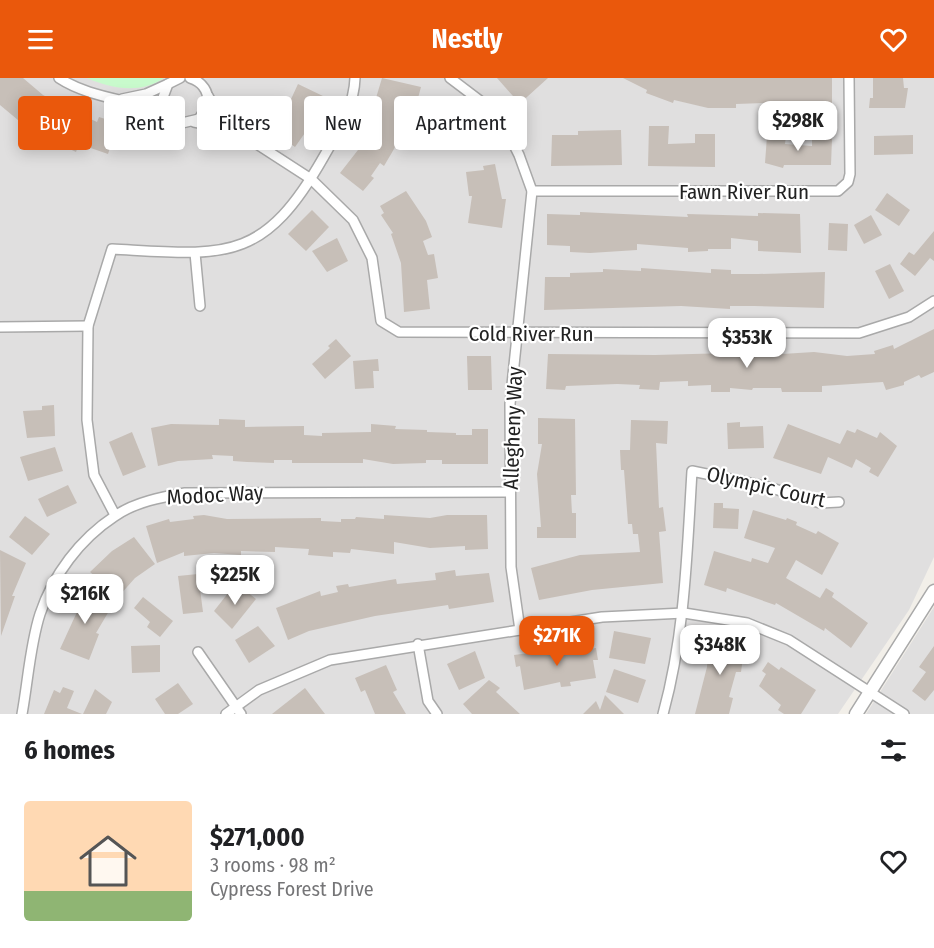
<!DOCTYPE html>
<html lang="en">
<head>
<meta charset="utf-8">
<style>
	body { margin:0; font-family:"Fira Sans Condensed",sans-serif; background:#f2f2f2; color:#202124; height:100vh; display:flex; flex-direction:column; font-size:22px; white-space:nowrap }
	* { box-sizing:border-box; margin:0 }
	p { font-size:20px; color:#757577 }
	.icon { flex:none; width:33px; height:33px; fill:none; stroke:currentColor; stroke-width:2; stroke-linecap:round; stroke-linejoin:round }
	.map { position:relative; height:636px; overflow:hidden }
	.details { display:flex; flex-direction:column; background:#fff; flex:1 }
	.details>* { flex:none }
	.banner { position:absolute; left:18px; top:18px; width:600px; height:54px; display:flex; gap:12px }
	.price { position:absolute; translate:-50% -51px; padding:0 14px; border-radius:12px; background:#fff; color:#222; font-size:20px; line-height:39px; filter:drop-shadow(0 2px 3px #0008) }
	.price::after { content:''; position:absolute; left:50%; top:36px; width:18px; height:14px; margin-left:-9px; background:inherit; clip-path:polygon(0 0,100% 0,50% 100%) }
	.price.active { background:#ea580c; color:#fff }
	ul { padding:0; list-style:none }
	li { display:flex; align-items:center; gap:18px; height:150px; padding:0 24px }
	li span { display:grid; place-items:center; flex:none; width:168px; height:120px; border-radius:6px; color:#555 }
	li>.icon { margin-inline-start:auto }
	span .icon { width:72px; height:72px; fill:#fffc; stroke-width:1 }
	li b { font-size:26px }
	h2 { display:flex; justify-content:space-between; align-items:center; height:72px; padding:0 24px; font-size:26px }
	.tag { padding:0 21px; border-radius:6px; background:#fff; box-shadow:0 3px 15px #0003; font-size:21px; line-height:54px }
	.tag.active { background:#ea580c; color:#fff }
	header { display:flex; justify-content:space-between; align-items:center; height:78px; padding:0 24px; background:#ea580c; color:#fff; font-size:27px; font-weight:700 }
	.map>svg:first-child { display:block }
	.residential { fill:#e0dfdf }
	.park { fill:#c8facc }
	.building { fill:#c7bfb8 }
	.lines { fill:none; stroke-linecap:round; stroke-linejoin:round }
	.minor-casing { stroke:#a9a9a9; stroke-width:12 }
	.tertiary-casing { stroke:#a9a9a9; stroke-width:15 }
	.minor { stroke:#fff; stroke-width:9 }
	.tertiary { stroke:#fff; stroke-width:12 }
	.labels { text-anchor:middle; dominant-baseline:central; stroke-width:4.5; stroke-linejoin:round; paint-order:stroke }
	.street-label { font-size:21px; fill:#222; stroke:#fff }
</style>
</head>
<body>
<header><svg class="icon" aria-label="menu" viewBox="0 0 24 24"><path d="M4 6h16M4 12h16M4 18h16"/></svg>Nestly<svg class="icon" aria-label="heart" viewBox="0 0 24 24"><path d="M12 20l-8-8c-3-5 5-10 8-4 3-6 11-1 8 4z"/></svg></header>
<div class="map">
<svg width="934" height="636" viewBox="0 0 934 636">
	<rect width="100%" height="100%" fill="#f2efe9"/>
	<g class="residential">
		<path d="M0,0H934V479L909,532L838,636H0Z"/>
		<path d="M934,529V636H866L882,611Z"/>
	</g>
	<path class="park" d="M87,0H164C141,16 111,11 87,0Z"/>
	<g class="building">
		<path d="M0,0H23L43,17L73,33L97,44L99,39L118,45L108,76L79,66L76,74L30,52L0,27Z"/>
		<path d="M382,0L421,9L415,31L405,52L402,51L394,71L384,88L380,85L371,98L374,100L363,113L340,95L358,72L354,70L369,45L378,20H376Z"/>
		<path d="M497,0H548L517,28L511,20L513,18Z"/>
		<path d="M623,0H832V27L785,26V29H765V25L736,26V30H708L674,22L673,25L646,15L647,12Z"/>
		<path d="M873,0H903L904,10H908L905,30H869L870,20H873Z"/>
		<path d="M298,6L325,19L314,42L295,69L267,49L275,37L277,38L283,30L286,32Z"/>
		<path d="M649,48H669L668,66L695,65V56H715V89L648,88Z"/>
		<path d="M621,52L622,87L551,88L552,57H578V53Z"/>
		<path d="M775,56L786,57L785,66L812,68V60L832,61L831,87H784L783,90L765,85L767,58L774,59Z"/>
		<path d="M913,57V76L874,77V58Z"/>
		<path d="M495,86L502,121H506L502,150L468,145L472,118H469L466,94L484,92L483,88Z"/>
		<path d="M406,113L426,143L432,159L423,163L428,177L434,176L438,200L427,202L430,231L404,234L401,185L391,156L393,155L381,137L384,135L380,128Z"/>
		<path d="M887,115L910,132L899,148L875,132Z"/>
		<path d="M312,132L329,149L306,173L288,156Z"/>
		<path d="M580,134L688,139L687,136L758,138V135L800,136L801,175L758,173V163L731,160V171H708V173L688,174V170L637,166V172L590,175L570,174V168L547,167V136L580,137Z"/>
		<path d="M871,137L882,157L864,166L854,147Z"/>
		<path d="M829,145L848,146L847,173L828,172Z"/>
		<path d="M934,153V183L930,180L915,198L900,186L909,174L914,177Z"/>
		<path d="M337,160L348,183L327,194L312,173Z"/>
		<path d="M890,186L904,213L889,221L875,193Z"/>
		<path d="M641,190L711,195V191L731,192V196H758L825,194L824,230L754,228H730V231L681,228L544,232L545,199H570V195L603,194V191L641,193Z"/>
		<path d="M934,251V294L921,300L919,297L904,304V307L886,312L883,304L822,308V314H782L781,310H753L752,312L730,310V314H711V307L688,308V303L660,304L659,312L639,311L640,307L617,306L566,308L565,312L546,311L548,276L655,277L730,275L766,279V277L814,274L847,278L875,276L874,273L893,267L894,271Z"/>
		<path d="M336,261L351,278L325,301L312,286L330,270L328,268Z"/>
		<path d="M467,278H491L492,312H468Z"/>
		<path d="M378,281L379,293H373L374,310L355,311L353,283Z"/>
		<path d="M54,327L55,358L27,360L23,333L42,332V328Z"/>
		<path d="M538,340L575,341L576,417H571L572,435H576V460H537V449H541L537,396L542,366H538Z"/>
		<path d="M219,341L245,342V349L304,348V357L322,358V355L371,354V346L396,348L395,351L427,352V354L456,355V357H472V351H488V386H442V382H426V385L393,386L363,381V385H292V382H274V385L247,384L233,383V378L212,377L213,381L178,383L158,388L151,350L171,346L219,347Z"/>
		<path d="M631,342L668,343L667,366L656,365L659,430L663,429L666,453L659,454L663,505L592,512L539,522L531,490L580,477L640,474L638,456H633L632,446H628L624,392H621L620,372H630Z"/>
		<path d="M740,344V349L763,348L764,370L728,371L727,345Z"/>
		<path d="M788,346L840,366L847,352L855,355L857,351L877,360L880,354L897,368L878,399L869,394L871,390L856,381L852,390L828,379L821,396L773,380Z"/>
		<path d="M132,354L146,389L123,398L109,364Z"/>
		<path d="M55,369L63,393L28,403L20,379Z"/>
		<path d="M68,407L77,425L47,439L38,421Z"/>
		<path d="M714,425H723V430L739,431L738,451L713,450Z"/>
		<path d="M753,432L786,442L787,440L797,444L796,447L816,456L818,453L839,465L822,497L796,482L786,500L820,520L826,510L834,515L832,519L868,545L851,570L825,550L824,553L776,525L775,527L727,510L726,514L704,507L714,473L751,484L752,480L768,485L775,470L744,460Z"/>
		<path d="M204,437L227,441L321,440V443L341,444V441H355L356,439L384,441V437L430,440L447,437H487L488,471L465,472V468L430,470L394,464V476L351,471L350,475L333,474V479L308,477L309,471L275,469V474L241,473V477L214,475L184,478V474L157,485L146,448L169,441L170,444L194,441L193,438Z"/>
		<path d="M25,438L50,456L32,477L9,459Z"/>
		<path d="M134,459L155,486L135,500L119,518L90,494L112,473Z"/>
		<path d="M0,472L26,485L12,518H15L1,558Z"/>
		<path d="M455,492L456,498L489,495L494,524L449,531L448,527L375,538L309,553L288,562L276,530L320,513L321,518L338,514L336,508L348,506L349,509L396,501L397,506L436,502L435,495Z"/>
		<path d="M198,496L203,534L183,536L178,498Z"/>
		<path d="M236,505L256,521L232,551L214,533Z"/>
		<path d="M80,512L112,528L96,555L99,556L89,582L60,571L77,534L70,531Z"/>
		<path d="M143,519L173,543L160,559L147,549L150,544L134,530Z"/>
		<path d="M258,548L275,568L249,585L235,562Z"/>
		<path d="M614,553L651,560L645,586L609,580Z"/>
		<path d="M709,560L745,565L741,594H736L729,619L733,620L729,636H695L707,589Z"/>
		<path d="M160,567V594L132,595L131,568Z"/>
		<path d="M581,568V572L596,570L598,582H593L596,600L570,604L571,608L561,609L560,604L524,612L520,588L516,589L514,577Z"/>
		<path d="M934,568V612L925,623L912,613L926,594L919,589Z"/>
		<path d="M475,573L485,600L459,612L447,586Z"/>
		<path d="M768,584L779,592L781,589L816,612L801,636H784L778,632L781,627L759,608L766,596L762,593Z"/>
		<path d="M386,587L397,612L393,614L406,636H375L365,612L361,614L355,600Z"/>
		<path d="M614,591L646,602L638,625L606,614Z"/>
		<path d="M489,602L500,610L496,614L520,636H472L463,626Z"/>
		<path d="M178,605L193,626L178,636H165L155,621Z"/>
		<path d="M63,609L74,613L67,630L82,636H44L54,612L60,615Z"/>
		<path d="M305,610L325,636H272Z"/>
		<path d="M95,611L112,624L106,636H83Z"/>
		<path d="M605,617L624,636H583L596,623L600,632Z"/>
	</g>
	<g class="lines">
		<g class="minor-casing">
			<g id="minor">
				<path d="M59,0C91,21 132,21 167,36"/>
				<path d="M180,0L168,6L162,22L167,37L182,45L199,41L208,27C209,14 203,4 190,0"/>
				<path d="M450,0L483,25L507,53L519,77L532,113L510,326L511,489L520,552"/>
				<path d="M208,18L223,44L311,101L353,142L372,180L381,243L399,254L859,255L909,239L934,223"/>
				<path d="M122,21L146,16L168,6"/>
				<path d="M194,44L229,51"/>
				<path d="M532,113H838L848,104L850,96L849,0"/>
				<path d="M195,175L200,228"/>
				<path d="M0,249L88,248"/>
				<path d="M115,437L94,397L87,342L88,248L112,171C224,177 262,187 323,80C337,55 354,30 355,0"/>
				<path d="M418,566L428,623L437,636"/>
				<path d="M198,574L241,636"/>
				<path d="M22,636C28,603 30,567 40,536C53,497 80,461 115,438C135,424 162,419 185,415L510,414"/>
				<path d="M226,636L259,612L330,582L602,539L684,535L747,545L789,562L904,636"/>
				<path d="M663,636C685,556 687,475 692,393L765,408L820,425L839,424"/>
			</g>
		</g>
		<g class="tertiary-casing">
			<path id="tertiary" d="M856,636L934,513"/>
		</g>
		<use href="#minor" class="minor"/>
		<use href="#tertiary" class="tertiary"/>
	</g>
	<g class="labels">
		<g class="street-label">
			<text x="744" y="114">Fawn River Run</text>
			<text x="531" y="256">Cold River Run</text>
			<text transform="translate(513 350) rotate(-88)">Allegheny Way</text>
			<text transform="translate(766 409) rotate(13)">Olympic Court</text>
			<text transform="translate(215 417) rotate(-3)">Modoc Way</text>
		</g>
	</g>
</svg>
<b class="price" style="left:798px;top:74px">$298K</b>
<b class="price" style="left:747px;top:291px">$353K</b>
<b class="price" style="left:235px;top:528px">$225K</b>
<b class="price" style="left:85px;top:547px">$216K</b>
<b class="price active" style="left:557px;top:589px">$271K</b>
<b class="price" style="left:720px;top:598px">$348K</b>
<div class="banner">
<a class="tag active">Buy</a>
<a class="tag">Rent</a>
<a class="tag">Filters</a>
<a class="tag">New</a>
<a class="tag">Apartment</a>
</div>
</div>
<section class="details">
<h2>6 homes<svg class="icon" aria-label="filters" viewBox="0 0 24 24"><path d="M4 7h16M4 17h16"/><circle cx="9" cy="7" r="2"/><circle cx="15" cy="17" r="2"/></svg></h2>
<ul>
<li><span style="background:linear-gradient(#ffd9b3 75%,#8fb573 0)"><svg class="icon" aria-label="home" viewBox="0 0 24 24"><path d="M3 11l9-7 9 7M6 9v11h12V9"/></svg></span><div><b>$271,000</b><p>3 rooms · 98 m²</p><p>Cypress Forest Drive</p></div><svg class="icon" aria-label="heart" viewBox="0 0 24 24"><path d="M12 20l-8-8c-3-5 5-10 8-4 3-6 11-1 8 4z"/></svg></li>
</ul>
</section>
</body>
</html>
